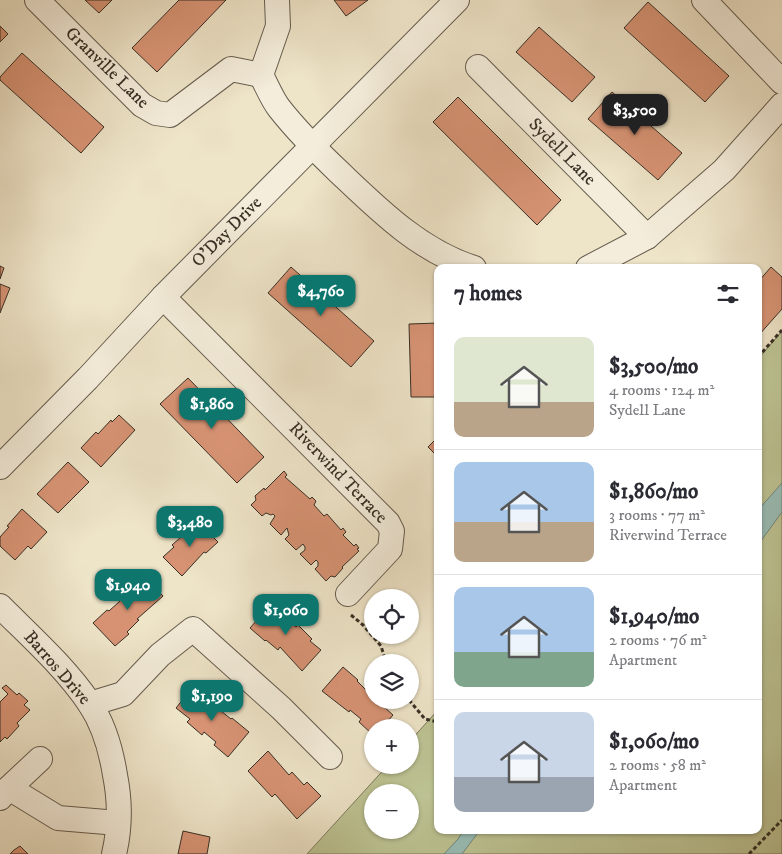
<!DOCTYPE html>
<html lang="en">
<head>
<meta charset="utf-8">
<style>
	body { margin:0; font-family:"IM FELL DW Pica",serif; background:#f2f2f3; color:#2b2b33; height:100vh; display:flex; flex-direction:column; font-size:19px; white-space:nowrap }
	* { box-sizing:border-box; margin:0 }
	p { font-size:16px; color:#7c7c81 }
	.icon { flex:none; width:28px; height:28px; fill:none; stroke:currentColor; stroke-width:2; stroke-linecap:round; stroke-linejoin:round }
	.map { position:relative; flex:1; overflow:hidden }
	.sheet { position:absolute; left:434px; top:264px; width:328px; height:570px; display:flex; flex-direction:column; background:#fff; border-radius:10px; box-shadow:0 1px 4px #0004 }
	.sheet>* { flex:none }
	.fabs { position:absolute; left:364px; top:589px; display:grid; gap:10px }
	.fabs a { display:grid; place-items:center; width:55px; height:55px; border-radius:50%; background:#fff; box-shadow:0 1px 4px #0004; font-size:25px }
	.price { position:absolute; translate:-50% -42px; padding:0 11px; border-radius:10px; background:#0f766e; color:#fff; font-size:16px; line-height:32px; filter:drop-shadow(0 1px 2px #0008) }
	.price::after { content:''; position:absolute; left:50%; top:30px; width:15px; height:11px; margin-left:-8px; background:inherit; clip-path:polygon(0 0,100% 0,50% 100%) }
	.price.selected { background:#222; color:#fff }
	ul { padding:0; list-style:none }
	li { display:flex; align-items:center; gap:15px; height:125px; padding:0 20px }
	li+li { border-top:1px solid #e1e1e2 }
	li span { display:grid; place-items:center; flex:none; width:140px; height:100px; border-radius:10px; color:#555 }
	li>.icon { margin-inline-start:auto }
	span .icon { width:60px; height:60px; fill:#fffc; stroke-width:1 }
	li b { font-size:21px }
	h2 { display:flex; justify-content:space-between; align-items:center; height:60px; padding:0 20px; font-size:21px }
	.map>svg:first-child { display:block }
	.green { fill:#bdc393; stroke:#7a795c; fill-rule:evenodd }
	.water { fill:#99beb7; stroke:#72857d }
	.building { fill:#d79374; stroke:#372f25 }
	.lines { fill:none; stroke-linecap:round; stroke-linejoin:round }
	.street-casing { stroke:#655c4e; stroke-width:26 }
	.path { stroke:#372f25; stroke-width:3; stroke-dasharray:4 2.5; stroke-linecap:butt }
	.street { stroke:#f4eddb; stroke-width:24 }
	.labels { text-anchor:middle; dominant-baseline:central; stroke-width:4; stroke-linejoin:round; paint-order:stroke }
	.street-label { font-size:18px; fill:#372f25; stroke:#f4eddb }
</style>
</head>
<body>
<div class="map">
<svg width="782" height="854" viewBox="0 0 782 854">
	<rect width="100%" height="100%" fill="#eee4c8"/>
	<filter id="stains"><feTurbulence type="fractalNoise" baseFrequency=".004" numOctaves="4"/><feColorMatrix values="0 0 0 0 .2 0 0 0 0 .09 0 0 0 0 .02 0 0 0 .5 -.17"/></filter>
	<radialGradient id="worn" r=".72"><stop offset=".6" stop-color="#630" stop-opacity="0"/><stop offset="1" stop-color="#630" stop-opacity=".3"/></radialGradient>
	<path class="green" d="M782,331V854H307L388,765H410V741L437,711L438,830H758V359ZM372,792H410V830H372Z"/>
	<g class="water">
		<path d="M782,483V512L758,545V510Z"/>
		<path d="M464,830H480L462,854H444L458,839Z"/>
	</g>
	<g class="building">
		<path d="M85,0H112L99,13Z"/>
		<path d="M179,0H226L157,72L132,48Z"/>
		<path d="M334,0H368L346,16Z"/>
		<path d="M648,2L729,76L705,102L624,28Z"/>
		<path d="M0,26L8,34L0,42Z"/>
		<path d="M539,27L595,77L572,102L516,52Z"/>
		<path d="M22,53L104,127L81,153L0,80V77Z"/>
		<path d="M612,92L682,153L658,180L588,119Z"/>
		<path d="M458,97L561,200L537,225L433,122Z"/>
		<path d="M0,266L4,268L0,279Z"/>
		<path d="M291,267L374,341L351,367L268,293Z"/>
		<path d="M771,267L782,277V309L758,336V282Z"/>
		<path d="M0,284L10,288L0,313Z"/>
		<path d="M438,323V397H411L409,324Z"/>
		<path d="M188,378L264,457L237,483L160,404Z"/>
		<path d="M119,415L135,430L101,467L81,448L96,432L98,434L111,420L112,422Z"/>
		<path d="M438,437V457L428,447Z"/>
		<path d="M68,462L89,482L58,513L37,494Z"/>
		<path d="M284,471L287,475L285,477L310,499L312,497L316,501L314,505L324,516L327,514L341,530L343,528L346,532L343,535L354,546L356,544L359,548L357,549L359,551L342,567L343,568L335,577L331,576L326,581L315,569L318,566V562L316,560L311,565L300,554L305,550V547L303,544L296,550L285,539L289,535L287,528L281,535L270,524L275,516L273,514L271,515L266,513L262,516L251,505L256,500L255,496L264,488L265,490Z"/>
		<path d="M22,509L47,532L31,549L28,546L15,560L0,546V537L9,527L7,526Z"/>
		<path d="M198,522L218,542L206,553L204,552L182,576L163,557L174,547L172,545Z"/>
		<path d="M143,575L163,596L137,619L139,620L127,632L129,634L115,646L93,623L107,610L109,611L120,601L118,599Z"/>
		<path d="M273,602L288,616L286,618L296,627L298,625L312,639L310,641L321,650L302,671L280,647L278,650L266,640L265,641L250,628Z"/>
		<path d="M343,667L358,680L357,681L367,691L368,689L372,693V700H381L384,703L382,705L393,715L382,728H372V734L359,722L361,719L350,710L349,712L322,691Z"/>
		<path d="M6,685L17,695L19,693L28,701L24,705L30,710L17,723L19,726L7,739L5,737L0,742V702L8,694L2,688Z"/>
		<path d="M194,686L208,698L207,700L231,719L232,718L249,732L228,757L214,745L216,742L204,732L202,735L187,722L190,719L176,708Z"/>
		<path d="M268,751L289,775L292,772L304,785L307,782L321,796L297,819L275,794L272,797L248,771Z"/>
		<path d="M183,831L210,837L207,854H178Z"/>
		<path d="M20,846L28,854H10L14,850Z"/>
	</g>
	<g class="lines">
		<g class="street-casing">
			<g id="street">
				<path d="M37,0L142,105L156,113L170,115L231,69L261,75"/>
				<path d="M277,0L278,26L261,75C267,86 272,99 279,108C297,131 318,152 339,172C379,210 420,251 474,268"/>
				<path d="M704,0L782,82"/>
				<path d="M478,67L647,237"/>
				<path d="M588,268L647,237L724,170L782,105"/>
				<path d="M163,297L388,523L392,531L390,549L348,594"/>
				<path d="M0,467L88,378L163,297L457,0"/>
				<path d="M0,606C31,637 65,667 90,704C104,725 111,750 115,775C120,800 120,829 114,854"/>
				<path d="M90,704L123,694L160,655L193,629L281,708L330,757"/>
				<path d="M9,788L40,759"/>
				<path d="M0,798L9,788L58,818L118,823"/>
			</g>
		</g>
		<g class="path">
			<path d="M758,357L782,330"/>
			<path d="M351,615L363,625L381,646L386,662"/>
			<path d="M409,700L425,719L438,722"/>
			<path d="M749,854L782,820"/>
		</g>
		<use href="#street" class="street"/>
	</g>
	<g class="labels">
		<g class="street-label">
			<text transform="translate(107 68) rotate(44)">Granville Lane</text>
			<text transform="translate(562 152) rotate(45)">Sydell Lane</text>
			<text transform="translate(227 232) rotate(-45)">O'Day Drive</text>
			<text transform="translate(338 473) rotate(46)">Riverwind Terrace</text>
			<text transform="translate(57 668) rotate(49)">Barros Drive</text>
		</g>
	</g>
	<rect width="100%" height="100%" filter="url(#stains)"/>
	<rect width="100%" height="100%" fill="url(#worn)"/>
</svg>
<div class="fabs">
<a><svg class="icon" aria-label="locate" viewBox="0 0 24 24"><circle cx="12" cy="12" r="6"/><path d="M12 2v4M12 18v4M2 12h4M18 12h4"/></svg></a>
<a><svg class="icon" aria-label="layers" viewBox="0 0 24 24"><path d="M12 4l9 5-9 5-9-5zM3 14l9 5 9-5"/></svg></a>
<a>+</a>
<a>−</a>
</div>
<b class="price selected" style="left:635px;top:136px">$3,500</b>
<b class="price" style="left:321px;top:317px">$4,760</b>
<b class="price" style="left:212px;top:430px">$1,860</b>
<b class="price" style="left:190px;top:548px">$3,480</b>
<b class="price" style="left:128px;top:611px">$1,940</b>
<b class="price" style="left:286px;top:636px">$1,060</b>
<b class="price" style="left:212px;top:722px">$1,190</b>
<section class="sheet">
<h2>7 homes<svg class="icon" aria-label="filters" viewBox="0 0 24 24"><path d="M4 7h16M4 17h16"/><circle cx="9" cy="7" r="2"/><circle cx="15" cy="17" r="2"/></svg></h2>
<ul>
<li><span style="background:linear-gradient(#dfe7d0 65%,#b9a48a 0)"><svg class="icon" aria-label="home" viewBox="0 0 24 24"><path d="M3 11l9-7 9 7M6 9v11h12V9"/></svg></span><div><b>$3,500/mo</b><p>4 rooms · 124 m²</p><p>Sydell Lane</p></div></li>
<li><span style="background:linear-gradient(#a9c7e8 60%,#b9a48a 0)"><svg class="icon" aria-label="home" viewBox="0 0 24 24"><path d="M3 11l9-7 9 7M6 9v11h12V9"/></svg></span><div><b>$1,860/mo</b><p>3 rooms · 77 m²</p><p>Riverwind Terrace</p></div></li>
<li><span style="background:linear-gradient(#a9c7e8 65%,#7fa58c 0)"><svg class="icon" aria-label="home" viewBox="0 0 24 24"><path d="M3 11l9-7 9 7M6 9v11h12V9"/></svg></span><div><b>$1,940/mo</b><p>2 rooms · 76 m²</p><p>Apartment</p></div></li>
<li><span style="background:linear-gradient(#c9d6e8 65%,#9aa5b1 0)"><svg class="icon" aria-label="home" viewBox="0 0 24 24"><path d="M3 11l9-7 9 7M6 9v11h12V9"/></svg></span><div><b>$1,060/mo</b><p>2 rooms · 58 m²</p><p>Apartment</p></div></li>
</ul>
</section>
</div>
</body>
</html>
